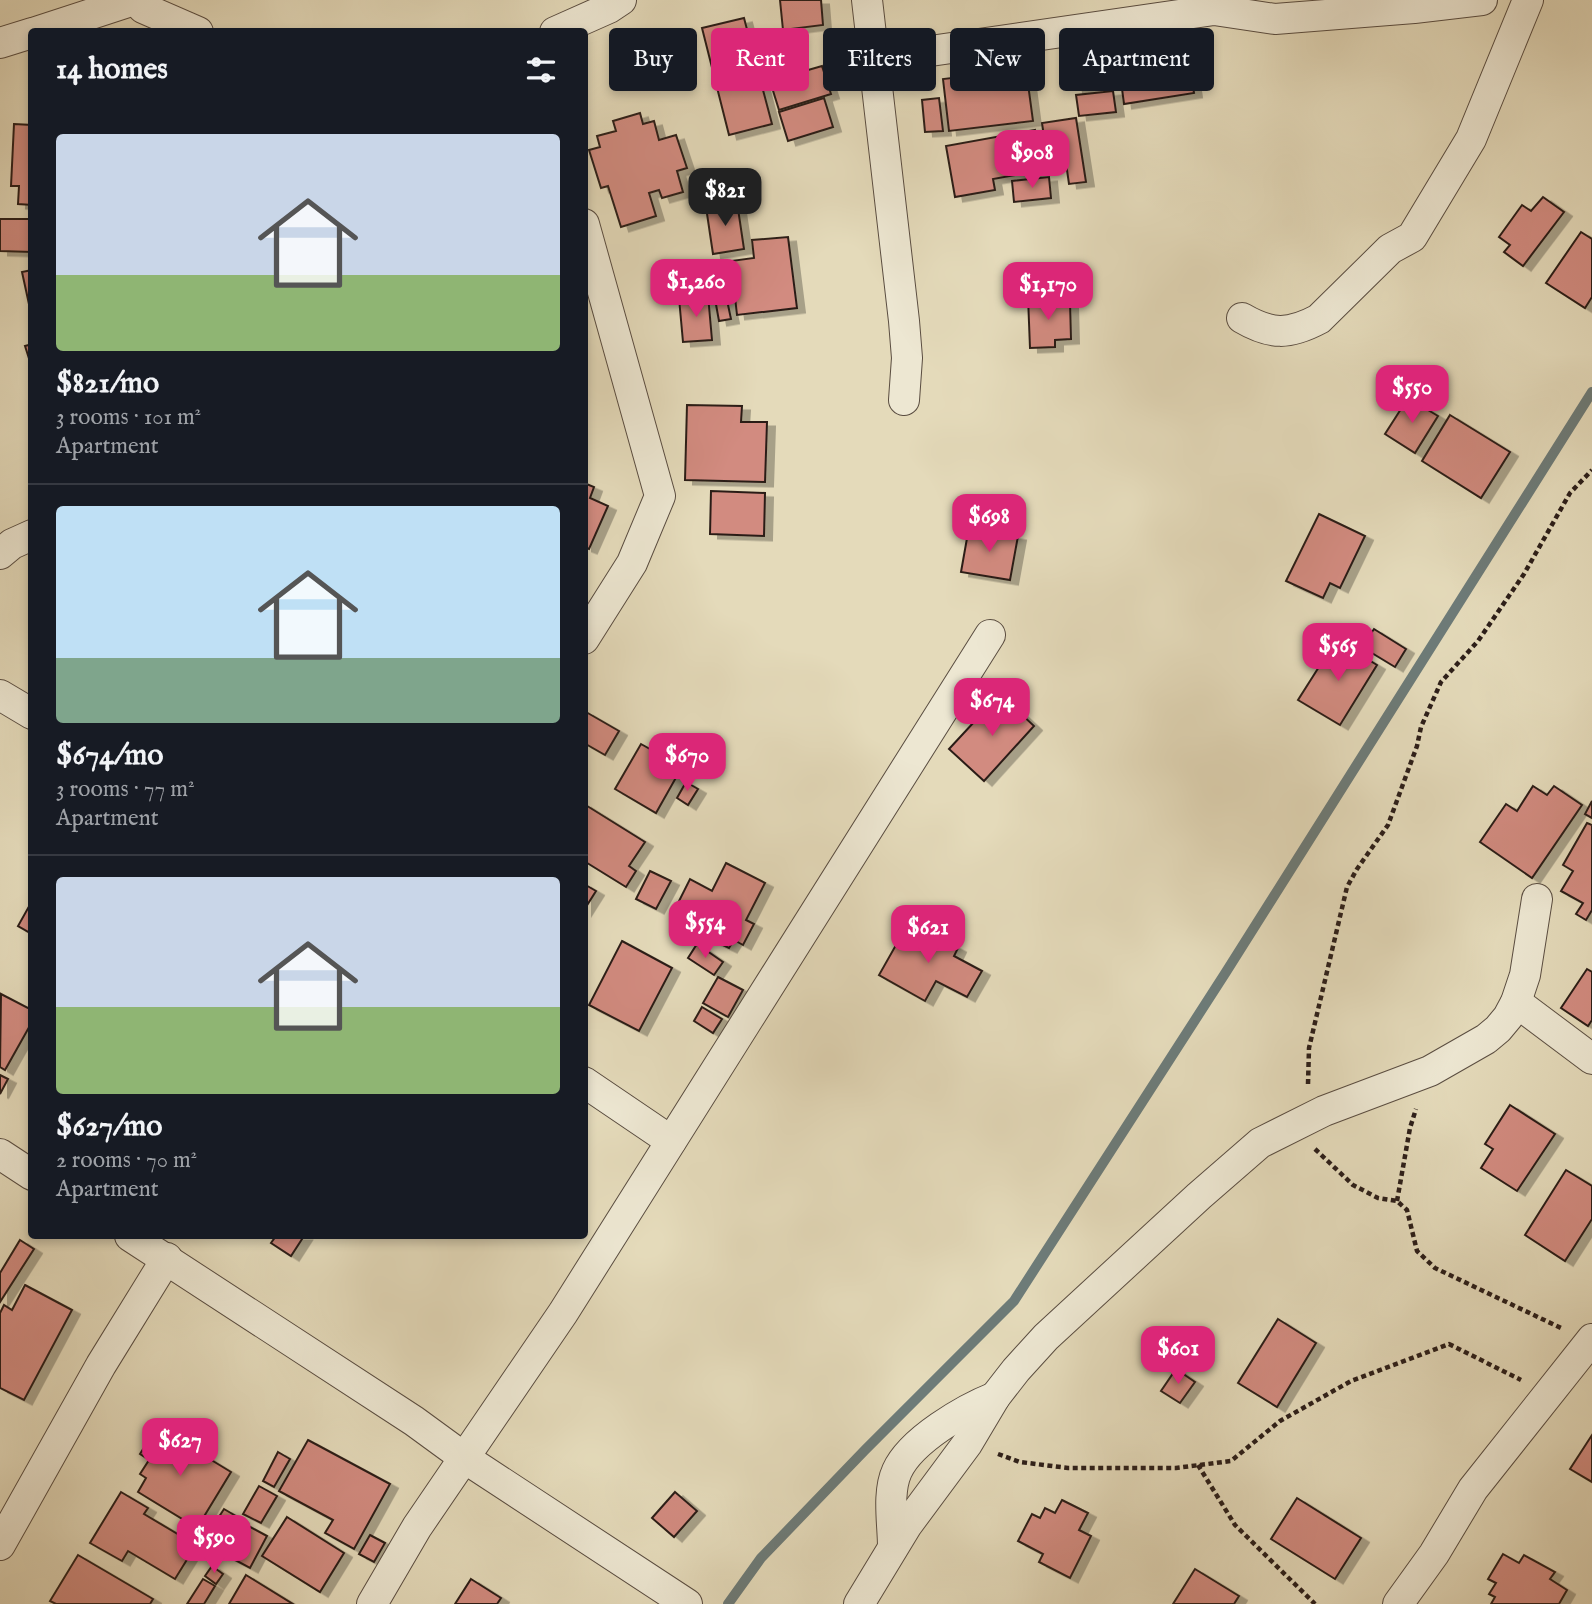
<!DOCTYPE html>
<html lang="en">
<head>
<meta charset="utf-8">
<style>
	body { margin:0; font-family:"IM FELL English",serif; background:#20242c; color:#f1f3f6; height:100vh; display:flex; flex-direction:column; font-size:26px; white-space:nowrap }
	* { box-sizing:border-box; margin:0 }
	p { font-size:23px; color:#9ea1a6 }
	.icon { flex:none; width:38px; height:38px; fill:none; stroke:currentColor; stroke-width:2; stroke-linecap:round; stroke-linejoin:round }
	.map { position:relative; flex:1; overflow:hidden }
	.panel { position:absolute; left:28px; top:28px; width:560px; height:1211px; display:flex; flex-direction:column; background:#171b24; border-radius:7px; box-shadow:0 4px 10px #0003 }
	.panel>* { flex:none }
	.banner { position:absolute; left:609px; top:28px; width:665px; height:63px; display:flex; gap:14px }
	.price { position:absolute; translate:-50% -60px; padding:0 16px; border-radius:14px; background:#db2777; color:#fff; font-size:23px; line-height:46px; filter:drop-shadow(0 2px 4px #0008) }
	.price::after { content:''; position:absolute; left:50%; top:42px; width:21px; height:16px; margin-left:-10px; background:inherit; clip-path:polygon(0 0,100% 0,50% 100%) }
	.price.selected { background:#222; color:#fff }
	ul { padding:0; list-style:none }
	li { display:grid; align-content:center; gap:14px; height:371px; padding:0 28px }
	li+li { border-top:2px solid #363941 }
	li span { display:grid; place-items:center; height:217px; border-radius:7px; color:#555 }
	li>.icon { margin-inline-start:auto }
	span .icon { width:126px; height:126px; fill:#fffc; stroke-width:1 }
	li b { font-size:30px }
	h2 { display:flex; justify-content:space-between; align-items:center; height:84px; padding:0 28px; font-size:30px }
	.chip { padding:0 24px; border-radius:7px; background:#171b24; box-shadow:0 4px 10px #0003; font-size:24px; line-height:63px }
	.chip.selected { background:#db2777; color:#fff }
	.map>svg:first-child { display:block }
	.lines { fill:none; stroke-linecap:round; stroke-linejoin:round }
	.stream { stroke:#6d7b78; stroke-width:10 }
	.building { fill:#d28b80; stroke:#2c1e19; stroke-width:2; filter:url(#shadow) }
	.minor-casing { stroke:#5a4d41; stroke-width:32 }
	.path { stroke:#2c1e19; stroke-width:4.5; stroke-dasharray:5 3.5; stroke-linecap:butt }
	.minor { stroke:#ede7d2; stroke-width:30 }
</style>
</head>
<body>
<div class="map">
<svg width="1592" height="1604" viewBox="0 0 1592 1604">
	<defs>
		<filter id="shadow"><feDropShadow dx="8" dy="4.5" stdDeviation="0" flood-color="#0004"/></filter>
	</defs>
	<rect width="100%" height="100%" fill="#e4daba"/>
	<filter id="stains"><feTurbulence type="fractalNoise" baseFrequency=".00286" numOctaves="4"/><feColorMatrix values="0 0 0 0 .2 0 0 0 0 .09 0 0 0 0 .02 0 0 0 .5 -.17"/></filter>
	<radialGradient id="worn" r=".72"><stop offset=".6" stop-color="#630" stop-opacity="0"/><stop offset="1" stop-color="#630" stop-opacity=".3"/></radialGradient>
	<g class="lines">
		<path class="stream" d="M728,1604L761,1558L865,1450L1014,1301L1226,972L1592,392"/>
	</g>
	<g class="building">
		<path d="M780,0H821L823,25L783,30Z"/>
		<path d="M744,18L772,124L729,135L702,28Z"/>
		<path d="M1162,43L1163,50L1175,49L1176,55L1188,53L1194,93L1124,104L1121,81L1111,82L1108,58L1132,55L1131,48Z"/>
		<path d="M1088,45L1093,87L1075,89L1070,48Z"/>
		<path d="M822,66L831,94L779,110L770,81Z"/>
		<path d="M1026,69L1033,121L949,131L943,79Z"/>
		<path d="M1113,91L1116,112L1079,116L1076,95Z"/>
		<path d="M824,98L833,127L788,141L779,112Z"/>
		<path d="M939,98L943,131L925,132L922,100Z"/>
		<path d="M640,113L643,124L654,121L659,140L676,135L687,168L677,171L683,192L662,198L659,190L649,193L656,216L621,227L608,186L601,188L589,150L600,147L597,136L616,131L613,121Z"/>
		<path d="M1076,118L1086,182L1069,184L1063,142L1045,144L1042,123Z"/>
		<path d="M14,124L32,125V205L18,204L19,186H11Z"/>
		<path d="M1035,130L1042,170L993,179L995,190L955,197L946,146Z"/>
		<path d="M1049,177L1051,198L1014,202L1012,181Z"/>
		<path d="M1543,197L1564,212L1523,266L1504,252L1510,245L1499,237L1522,205L1531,211Z"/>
		<path d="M737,202L744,249L713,254L706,207Z"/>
		<path d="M0,219H32V252L0,251Z"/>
		<path d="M1581,232L1592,239V297L1585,308L1546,283Z"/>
		<path d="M788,237L797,308L737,315L731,261L754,258L752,240Z"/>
		<path d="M32,270V318L22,272Z"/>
		<path d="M724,286L731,319L719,321L713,288Z"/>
		<path d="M708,295L712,340L683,342L679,298Z"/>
		<path d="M1048,296V303L1070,302L1071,339L1055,340V347L1030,348L1028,297Z"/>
		<path d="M32,344V368L25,346Z"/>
		<path d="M1408,398L1438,416L1415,453L1385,434Z"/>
		<path d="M687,405L742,406L741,422H767L765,482L685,480Z"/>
		<path d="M1450,415L1510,452L1481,498L1422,461Z"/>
		<path d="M584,483L594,487L590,498L608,506L589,549L584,547Z"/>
		<path d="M711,491L765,493L764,536L710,534Z"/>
		<path d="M1319,514L1365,536L1340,588L1330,583L1323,598L1286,581Z"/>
		<path d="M969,527L1018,536L1010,580L961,572Z"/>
		<path d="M1374,629L1406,649L1395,667L1362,647Z"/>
		<path d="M1336,640L1377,665L1340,725L1298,700Z"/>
		<path d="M1000,694L1034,726L984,781L949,749Z"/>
		<path d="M586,712L619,731L605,755L584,743Z"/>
		<path d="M641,744L682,767L656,813L615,789Z"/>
		<path d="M686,782L698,789L688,805L677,798Z"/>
		<path d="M1533,786L1547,795L1554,786L1582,805L1532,878L1480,842L1506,804L1517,811Z"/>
		<path d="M1592,801V818L1585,814Z"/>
		<path d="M584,804L645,842L629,866L636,871L626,887L584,861Z"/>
		<path d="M1587,823L1592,825V910L1586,920L1576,914L1583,903L1561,891L1573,871L1563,865Z"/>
		<path d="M726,863L765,883L746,920L754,924L743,945L734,940L729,948L696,932L700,925L674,911L690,879L712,891Z"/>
		<path d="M650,871L671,881L656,909L636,899Z"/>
		<path d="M584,884L596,891L584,910Z"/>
		<path d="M32,901V934L18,926Z"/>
		<path d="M909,922L958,948L954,956L982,971L967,997L936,981L925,1001L879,975Z"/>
		<path d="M622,941L672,968L639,1031L589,1005Z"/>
		<path d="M697,944L723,962L714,975L688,958Z"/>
		<path d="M1587,969L1592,972V1020L1588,1026L1561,1008Z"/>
		<path d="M718,977L743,990L728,1017L703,1003Z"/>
		<path d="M1,994L32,1010V1022L5,1070L0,1067Z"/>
		<path d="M702,1007L722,1019L713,1033L694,1021Z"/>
		<path d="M0,1075L8,1079L0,1094Z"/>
		<path d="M1510,1105L1555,1134L1517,1191L1481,1168L1493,1149L1485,1144Z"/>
		<path d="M1566,1170L1592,1186V1219L1565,1261L1525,1235Z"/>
		<path d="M276,1236H304L291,1256L271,1243Z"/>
		<path d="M20,1240L34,1249L0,1302V1273Z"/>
		<path d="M25,1285L72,1310L24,1400L0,1388V1313L4,1305L12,1310Z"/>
		<path d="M1278,1319L1316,1343L1277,1407L1238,1383Z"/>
		<path d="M1176,1369L1195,1382L1180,1403L1161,1391Z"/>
		<path d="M157,1427L231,1472L197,1528L138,1492L146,1478L140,1474L149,1460L140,1454Z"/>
		<path d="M1592,1435V1482L1570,1469Z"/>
		<path d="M308,1440L390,1484L354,1549L325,1533L333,1520L279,1491Z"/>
		<path d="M278,1452L290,1459L274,1487L263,1481Z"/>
		<path d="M259,1486L277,1496L261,1523L243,1514Z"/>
		<path d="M121,1492L148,1508L144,1514L196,1545L175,1579L128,1551L122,1561L90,1543Z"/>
		<path d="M675,1492L697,1511L674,1537L652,1518Z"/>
		<path d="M1297,1498L1361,1538L1335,1579L1271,1539Z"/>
		<path d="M1062,1500L1088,1513L1079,1530L1091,1536L1070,1578L1039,1562L1043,1554L1018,1541L1032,1514L1040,1518L1045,1508L1055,1513Z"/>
		<path d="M224,1509L241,1519L221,1550L204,1540Z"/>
		<path d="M287,1517L344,1553L320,1592L262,1556Z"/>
		<path d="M241,1522L267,1536L250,1568L224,1554Z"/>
		<path d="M370,1535L385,1543L374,1562L359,1554Z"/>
		<path d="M1503,1554L1519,1563L1524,1555L1555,1572L1550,1579L1567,1590L1559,1604H1491L1495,1597L1489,1594L1496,1583L1488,1579Z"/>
		<path d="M78,1555L153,1599L150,1604H56L50,1601Z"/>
		<path d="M212,1566L223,1574L216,1584L205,1576Z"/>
		<path d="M1195,1569L1239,1596L1234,1604H1173Z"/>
		<path d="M246,1575L293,1604H229Z"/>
		<path d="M203,1579L215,1586L204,1604H187Z"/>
		<path d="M471,1579L501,1598L497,1604H455Z"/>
	</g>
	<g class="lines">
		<g class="minor-casing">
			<g id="minor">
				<path d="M867,0L904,321L907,358L904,400"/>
				<path d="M143,8L198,32"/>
				<path d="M36,32L134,0"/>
				<path d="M555,32L609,8L621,0"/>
				<path d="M0,43L32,33"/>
				<path d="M875,59L1214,10L1275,19L1414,8L1482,0"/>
				<path d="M584,224L660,496L632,563L584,639"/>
				<path d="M1242,318C1271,335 1289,335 1319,319L1390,249L1412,237L1471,139L1528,0"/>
				<path d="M0,554L12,544L32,535"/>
				<path d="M0,695L32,714"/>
				<path d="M1516,1002L1592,1059"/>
				<path d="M584,1082L671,1141"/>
				<path d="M0,1154L32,1175"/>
				<path d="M130,1236L414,1421L466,1459L687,1604"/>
				<path d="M0,1545L101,1365L167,1258"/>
				<path d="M893,1547C893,1524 887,1493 897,1471C911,1440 965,1409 995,1397"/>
				<path d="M372,1604L417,1527L563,1313L990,635"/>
				<path d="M859,1604L907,1525L967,1444L995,1397L1016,1370L1046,1337L1199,1196L1260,1143L1324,1111L1430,1071L1486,1039L1498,1029L1508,1017L1516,1002L1525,975L1537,899"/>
				<path d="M1398,1604L1434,1554L1473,1489L1592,1339"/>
			</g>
		</g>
		<g class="path">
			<path d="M1308,1084L1309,1048L1347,887L1357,869L1388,825L1417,746L1421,727L1441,682L1478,641L1524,574L1570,493L1592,470"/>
			<path d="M1315,1149L1353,1185L1378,1198L1397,1201L1407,1210L1417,1251L1435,1268L1561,1328"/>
			<path d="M1397,1201L1410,1128L1416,1109"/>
			<path d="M998,1454L1020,1462L1068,1468H1176L1231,1461L1280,1421L1351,1381L1449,1344L1521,1380"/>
			<path d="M1198,1465L1235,1525L1315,1604"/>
		</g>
		<use href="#minor" class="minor"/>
	</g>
	<rect width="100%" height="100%" filter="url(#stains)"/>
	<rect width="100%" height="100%" fill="url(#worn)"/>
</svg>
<b class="price" style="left:1032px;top:190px">$908</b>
<b class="price selected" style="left:725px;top:228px">$821</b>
<b class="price" style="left:696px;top:319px">$1,260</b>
<b class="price" style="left:1048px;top:322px">$1,170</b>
<b class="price" style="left:1412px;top:425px">$550</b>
<b class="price" style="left:989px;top:554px">$698</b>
<b class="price" style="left:1338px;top:683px">$565</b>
<b class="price" style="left:992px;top:738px">$674</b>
<b class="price" style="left:687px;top:793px">$670</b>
<b class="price" style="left:705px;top:960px">$554</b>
<b class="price" style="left:928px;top:965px">$621</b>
<b class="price" style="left:1178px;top:1386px">$601</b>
<b class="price" style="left:180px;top:1478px">$627</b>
<b class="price" style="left:214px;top:1575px">$590</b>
<div class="banner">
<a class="chip">Buy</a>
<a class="chip selected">Rent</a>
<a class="chip">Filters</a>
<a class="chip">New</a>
<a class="chip">Apartment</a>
</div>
<section class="panel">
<h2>14 homes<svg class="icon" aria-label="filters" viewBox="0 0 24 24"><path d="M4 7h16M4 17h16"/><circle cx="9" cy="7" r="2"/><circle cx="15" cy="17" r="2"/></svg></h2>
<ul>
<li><span style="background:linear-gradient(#c9d6e8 65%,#8fb573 0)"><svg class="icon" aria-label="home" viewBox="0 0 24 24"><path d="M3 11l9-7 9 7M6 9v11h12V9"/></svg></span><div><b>$821/mo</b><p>3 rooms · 101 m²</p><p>Apartment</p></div></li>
<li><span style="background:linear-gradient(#bfe0f5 70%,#7fa58c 0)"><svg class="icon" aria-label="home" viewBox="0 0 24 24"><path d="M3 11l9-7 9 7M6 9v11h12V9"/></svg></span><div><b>$674/mo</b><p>3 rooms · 77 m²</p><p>Apartment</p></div></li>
<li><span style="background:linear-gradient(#c9d6e8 60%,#8fb573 0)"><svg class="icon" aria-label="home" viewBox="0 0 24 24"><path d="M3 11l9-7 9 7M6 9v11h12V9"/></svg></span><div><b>$627/mo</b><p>2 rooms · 70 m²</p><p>Apartment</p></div></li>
</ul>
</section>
</div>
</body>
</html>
